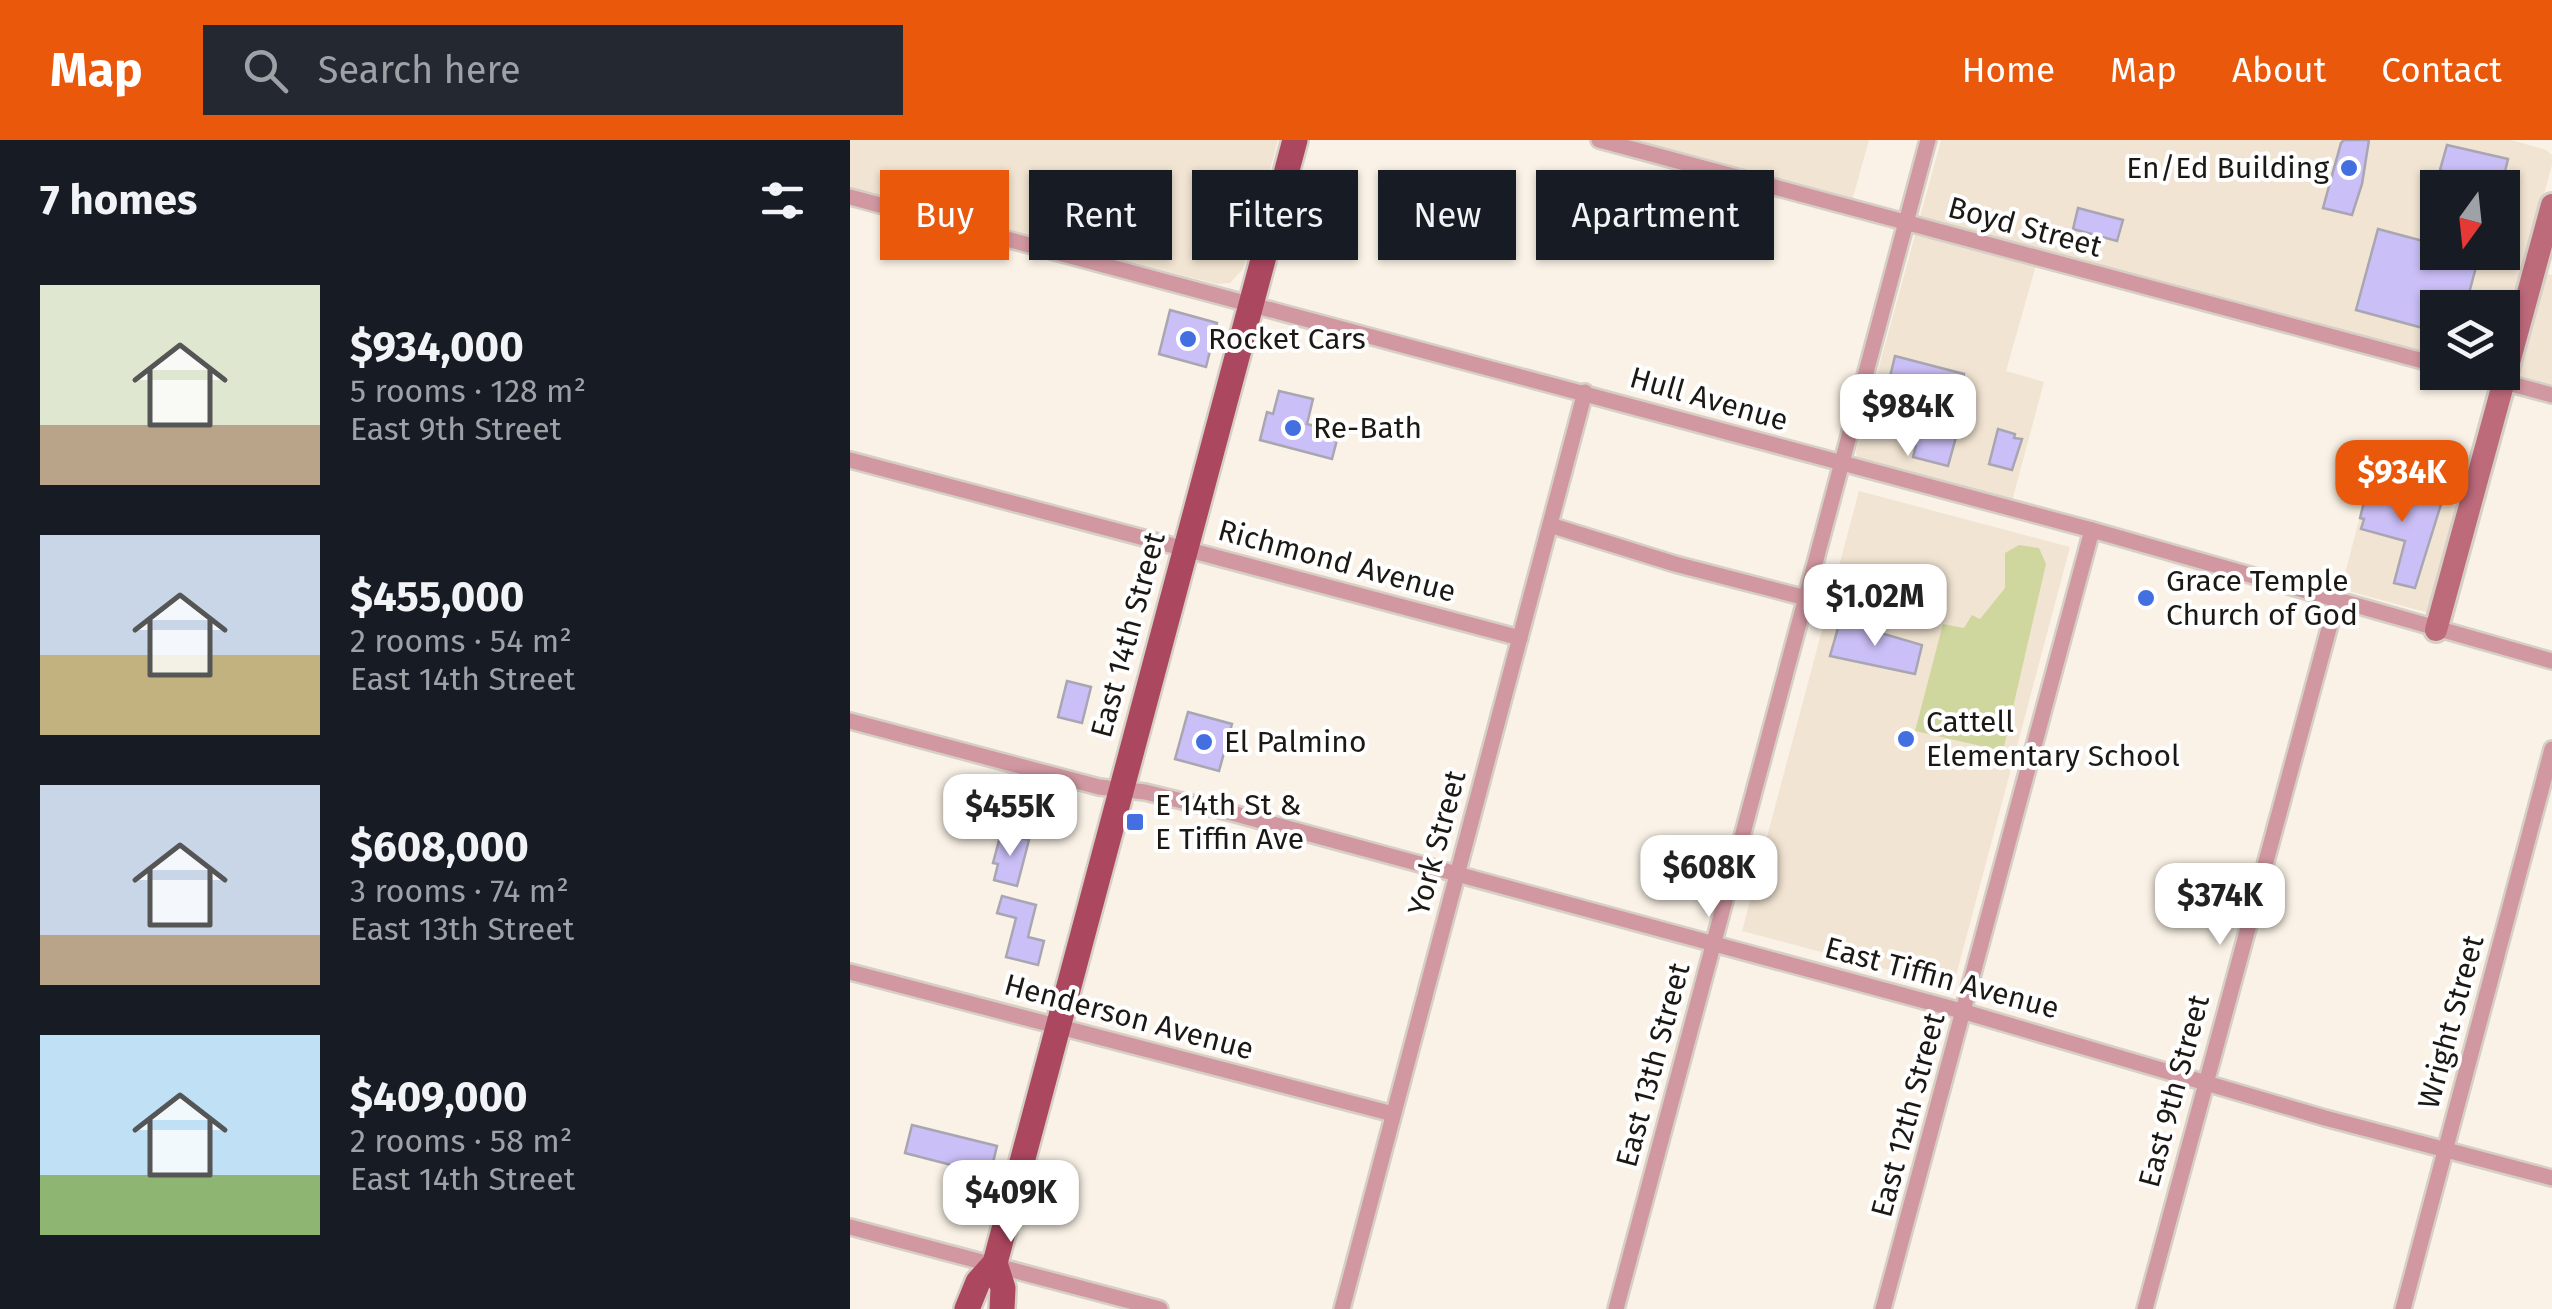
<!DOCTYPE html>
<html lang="en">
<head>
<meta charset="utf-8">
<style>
	body { margin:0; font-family:"Fira Sans",sans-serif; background:#242831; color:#f1f3f6; height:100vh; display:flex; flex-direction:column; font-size:38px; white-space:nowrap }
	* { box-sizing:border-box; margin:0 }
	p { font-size:32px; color:#9ea1a6 }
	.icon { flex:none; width:55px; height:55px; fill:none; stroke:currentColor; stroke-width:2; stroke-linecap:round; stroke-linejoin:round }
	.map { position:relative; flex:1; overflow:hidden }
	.sheet { display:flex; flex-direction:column; background:#171b24; width:850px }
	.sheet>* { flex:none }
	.hud { position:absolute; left:30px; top:30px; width:950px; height:90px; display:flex; gap:20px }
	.needle { width:65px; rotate:195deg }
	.controls { position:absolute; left:1570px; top:30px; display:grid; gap:20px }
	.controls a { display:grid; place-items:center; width:100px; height:100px; border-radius:0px; background:#171b24; box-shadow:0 2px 8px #0004; font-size:50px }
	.price { position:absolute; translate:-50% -85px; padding:0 22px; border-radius:20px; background:#fff; color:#222; font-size:32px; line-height:65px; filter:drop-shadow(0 2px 5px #0008) }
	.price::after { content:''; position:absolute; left:50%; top:60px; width:30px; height:22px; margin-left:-15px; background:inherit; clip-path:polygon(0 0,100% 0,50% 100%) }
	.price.active { background:#ea580c; color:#fff }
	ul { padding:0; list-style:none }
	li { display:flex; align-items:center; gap:30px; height:250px; padding:0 40px }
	li span { display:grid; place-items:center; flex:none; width:280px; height:200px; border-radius:0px; color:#555 }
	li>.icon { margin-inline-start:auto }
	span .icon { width:120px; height:120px; fill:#fffc; stroke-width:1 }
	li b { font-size:42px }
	h2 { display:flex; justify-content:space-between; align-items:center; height:120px; padding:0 40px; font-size:42px }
	.chip { padding:0 35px; border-radius:0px; background:#171b24; box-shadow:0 2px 8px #0004; font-size:35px; line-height:90px }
	.chip.active { background:#ea580c; color:#fff }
	header { display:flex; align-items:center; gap:60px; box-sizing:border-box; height:140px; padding:0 50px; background:#ea580c; color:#fff }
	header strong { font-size:48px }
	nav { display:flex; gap:55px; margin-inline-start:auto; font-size:35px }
	.search { width:700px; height:90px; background:#242831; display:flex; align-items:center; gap:25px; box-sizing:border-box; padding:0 35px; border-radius:0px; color:#9ea1a6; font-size:38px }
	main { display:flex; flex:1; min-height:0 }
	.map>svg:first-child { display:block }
	.built { fill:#f1e4d2; fill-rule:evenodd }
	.green { fill:#cfd79e }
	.building { fill:#cbbff7; stroke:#a8a6b2; stroke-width:2.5 }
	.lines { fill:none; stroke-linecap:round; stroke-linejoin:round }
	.street-casing { stroke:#d6cfc5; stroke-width:20 }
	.secondary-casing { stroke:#d6cfc5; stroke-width:28 }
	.primary-casing { stroke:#d6cfc5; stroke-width:30 }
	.street { stroke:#d298a2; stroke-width:15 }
	.secondary { stroke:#bd6a7b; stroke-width:22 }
	.primary { stroke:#ac4760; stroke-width:25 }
	.poi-dot { fill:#436fe1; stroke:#fff; stroke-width:4 }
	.labels { text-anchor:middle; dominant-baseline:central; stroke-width:8; stroke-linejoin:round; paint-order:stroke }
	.poi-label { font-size:30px; fill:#1c1915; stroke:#fff; text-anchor:start }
	.street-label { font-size:30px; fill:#1c1915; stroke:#fff }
</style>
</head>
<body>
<header>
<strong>Map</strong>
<div class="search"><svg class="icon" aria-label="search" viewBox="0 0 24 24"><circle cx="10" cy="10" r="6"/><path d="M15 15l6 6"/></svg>Search here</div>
<nav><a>Home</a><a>Map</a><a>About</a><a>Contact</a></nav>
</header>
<main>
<section class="sheet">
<h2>7 homes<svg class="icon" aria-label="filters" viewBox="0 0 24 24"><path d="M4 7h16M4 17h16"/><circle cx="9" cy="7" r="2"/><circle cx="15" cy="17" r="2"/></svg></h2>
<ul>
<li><span style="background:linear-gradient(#dfe7d0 70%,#b9a48a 0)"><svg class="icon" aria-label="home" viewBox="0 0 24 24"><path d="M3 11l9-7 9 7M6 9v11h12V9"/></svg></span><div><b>$934,000</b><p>5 rooms · 128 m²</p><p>East 9th Street</p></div></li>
<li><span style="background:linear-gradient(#c9d6e8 60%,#c2b280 0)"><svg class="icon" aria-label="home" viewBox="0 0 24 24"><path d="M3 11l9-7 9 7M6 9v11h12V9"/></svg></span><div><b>$455,000</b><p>2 rooms · 54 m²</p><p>East 14th Street</p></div></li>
<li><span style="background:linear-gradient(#c9d6e8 75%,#b9a48a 0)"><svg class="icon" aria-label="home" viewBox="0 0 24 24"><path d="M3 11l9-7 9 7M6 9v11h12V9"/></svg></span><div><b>$608,000</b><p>3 rooms · 74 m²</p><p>East 13th Street</p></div></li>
<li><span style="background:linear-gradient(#bfe0f5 70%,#8fb573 0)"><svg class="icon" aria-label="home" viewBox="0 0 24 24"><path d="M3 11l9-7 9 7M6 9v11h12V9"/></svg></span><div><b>$409,000</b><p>2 rooms · 58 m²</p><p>East 14th Street</p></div></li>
</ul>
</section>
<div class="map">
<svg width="1702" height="1169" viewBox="0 0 1702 1169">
	<rect width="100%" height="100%" fill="#faf2e6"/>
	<g class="built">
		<path d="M0,0H428L393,129L380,143L367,144L0,50Z"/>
		<path d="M776,0H1019L1002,61Z"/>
		<path d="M1091,0H1661L1696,10L1702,15V25L1674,128L1702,135V249L1657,237L1590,476L1491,449L1519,342L1608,366L1652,232V168H1588L1587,218L1190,111L1156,231L1194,242L1162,361L1007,319L1006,311ZM1588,48H1652V112H1588Z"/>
		<path d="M1009,351L1220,407L1103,847L892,791Z"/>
	</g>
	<path class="green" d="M1169,405L1189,408L1196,424L1153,611L1065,591L1093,484L1114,488L1122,475L1130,479L1155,448V413Z"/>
	<g class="building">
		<path d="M1494,0H1519L1512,44L1502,75L1473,68L1491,3Z"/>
		<path d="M1597,5L1658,19L1651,48H1593L1597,32L1590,30Z"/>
		<path d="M1228,68L1273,80L1267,101L1223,89Z"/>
		<path d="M1528,89L1588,105V112H1627L1629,116L1615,168H1588V192L1506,170Z"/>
		<path d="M320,170L367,183L356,227L309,214Z"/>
		<path d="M1045,216L1114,234L1108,267L1114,268L1098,326L1063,317L1066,306L1062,305L1072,267L1068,266L1070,262L1036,253Z"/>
		<path d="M429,251L463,259L457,284L489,292L482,319L410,300L417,272L423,274Z"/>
		<path d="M1148,289L1165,294L1164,298L1172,299L1162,330L1139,324Z"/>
		<path d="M1519,342L1592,361L1565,448L1544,443L1555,401L1511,389L1514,379L1510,378Z"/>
		<path d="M990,481L1072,505L1065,534L980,516Z"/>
		<path d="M217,541L241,547L232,583L208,577Z"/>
		<path d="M338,572L382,584L369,631L325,619Z"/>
		<path d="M151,693L179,700L167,746L144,740L148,724L143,723Z"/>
		<path d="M152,756L186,765L178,797L194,801L188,825L156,817L166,778L147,773Z"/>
		<path d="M62,985L147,1006L140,1035L55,1013Z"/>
	</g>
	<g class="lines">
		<g class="street-casing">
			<g id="street">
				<path d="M749,0L1588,225"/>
				<path d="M0,57L1242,390L1702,521"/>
				<path d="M1617,232L1702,255"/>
				<path d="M0,320L670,498"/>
				<path d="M700,385L825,424L956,458"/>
				<path d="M0,581L249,647L295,652L382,673L1115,872L1475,978L1702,1038"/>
				<path d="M0,832L543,974"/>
				<path d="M0,1087L310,1169"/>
				<path d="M492,1169L735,252"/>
				<path d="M766,1169L1078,0"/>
				<path d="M1033,1169L1242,390"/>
				<path d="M1295,1169L1487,459"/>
				<path d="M1553,1169L1702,609"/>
			</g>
		</g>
		<g class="secondary-casing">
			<path id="secondary" d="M1586,490L1702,65"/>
		</g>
		<g class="primary-casing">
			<g id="primary">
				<path d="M145,1123L153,1148L152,1169"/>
				<path d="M117,1169L128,1142L145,1123L445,0"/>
			</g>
		</g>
		<use href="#street" class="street"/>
		<use href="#secondary" class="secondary"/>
		<use href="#primary" class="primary"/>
	</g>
	<g class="poi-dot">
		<circle cx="1499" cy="28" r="10"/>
		<circle cx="338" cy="199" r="10"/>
		<circle cx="443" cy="288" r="10"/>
		<circle cx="1296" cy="458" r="10"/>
		<circle cx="1056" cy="599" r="10"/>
		<circle cx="354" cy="602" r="10"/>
		<rect x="275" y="672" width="20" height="20" rx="5"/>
	</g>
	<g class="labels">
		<g class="poi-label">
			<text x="1479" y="28" text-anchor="end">En/Ed Building</text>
			<text x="358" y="199">Rocket Cars</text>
			<text x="463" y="288">Re-Bath</text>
			<text x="1316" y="441">Grace Temple<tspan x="1316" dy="34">Church of God</tspan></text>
			<text x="1076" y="582">Cattell<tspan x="1076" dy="34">Elementary School</tspan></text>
			<text x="374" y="602">El Palmino</text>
			<text x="305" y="665">E 14th St &amp;<tspan x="305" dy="34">E Tiffin Ave</tspan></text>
		</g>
		<g class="street-label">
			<text transform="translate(1175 87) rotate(15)">Boyd Street</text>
			<text transform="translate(859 259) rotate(16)">Hull Avenue</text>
			<text transform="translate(487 421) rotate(15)">Richmond Avenue</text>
			<text transform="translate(278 495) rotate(-75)">East 14th Street</text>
			<text transform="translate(587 703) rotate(-75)">York Street</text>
			<text transform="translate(1092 838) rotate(15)">East Tiffin Avenue</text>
			<text transform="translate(279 877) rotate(15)">Henderson Avenue</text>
			<text transform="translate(1601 882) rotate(-75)">Wright Street</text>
			<text transform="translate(803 925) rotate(-75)">East 13th Street</text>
			<text transform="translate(1324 951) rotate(-75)">East 9th Street</text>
			<text transform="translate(1058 975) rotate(-75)">East 12th Street</text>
		</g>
	</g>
</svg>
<div class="controls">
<a><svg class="needle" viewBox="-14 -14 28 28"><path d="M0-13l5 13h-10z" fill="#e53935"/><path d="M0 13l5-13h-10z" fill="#9ea1a6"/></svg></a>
<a><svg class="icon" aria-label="layers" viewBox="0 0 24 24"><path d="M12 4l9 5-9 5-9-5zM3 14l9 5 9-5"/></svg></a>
</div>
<b class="price" style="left:1058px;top:319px">$984K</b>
<b class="price active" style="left:1552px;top:385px">$934K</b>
<b class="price" style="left:1025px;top:509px">$1.02M</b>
<b class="price" style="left:160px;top:719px">$455K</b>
<b class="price" style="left:859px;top:780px">$608K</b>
<b class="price" style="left:1370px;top:808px">$374K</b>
<b class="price" style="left:161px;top:1105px">$409K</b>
<div class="hud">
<a class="chip active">Buy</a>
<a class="chip">Rent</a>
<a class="chip">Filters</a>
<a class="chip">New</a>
<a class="chip">Apartment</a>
</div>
</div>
</main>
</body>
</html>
